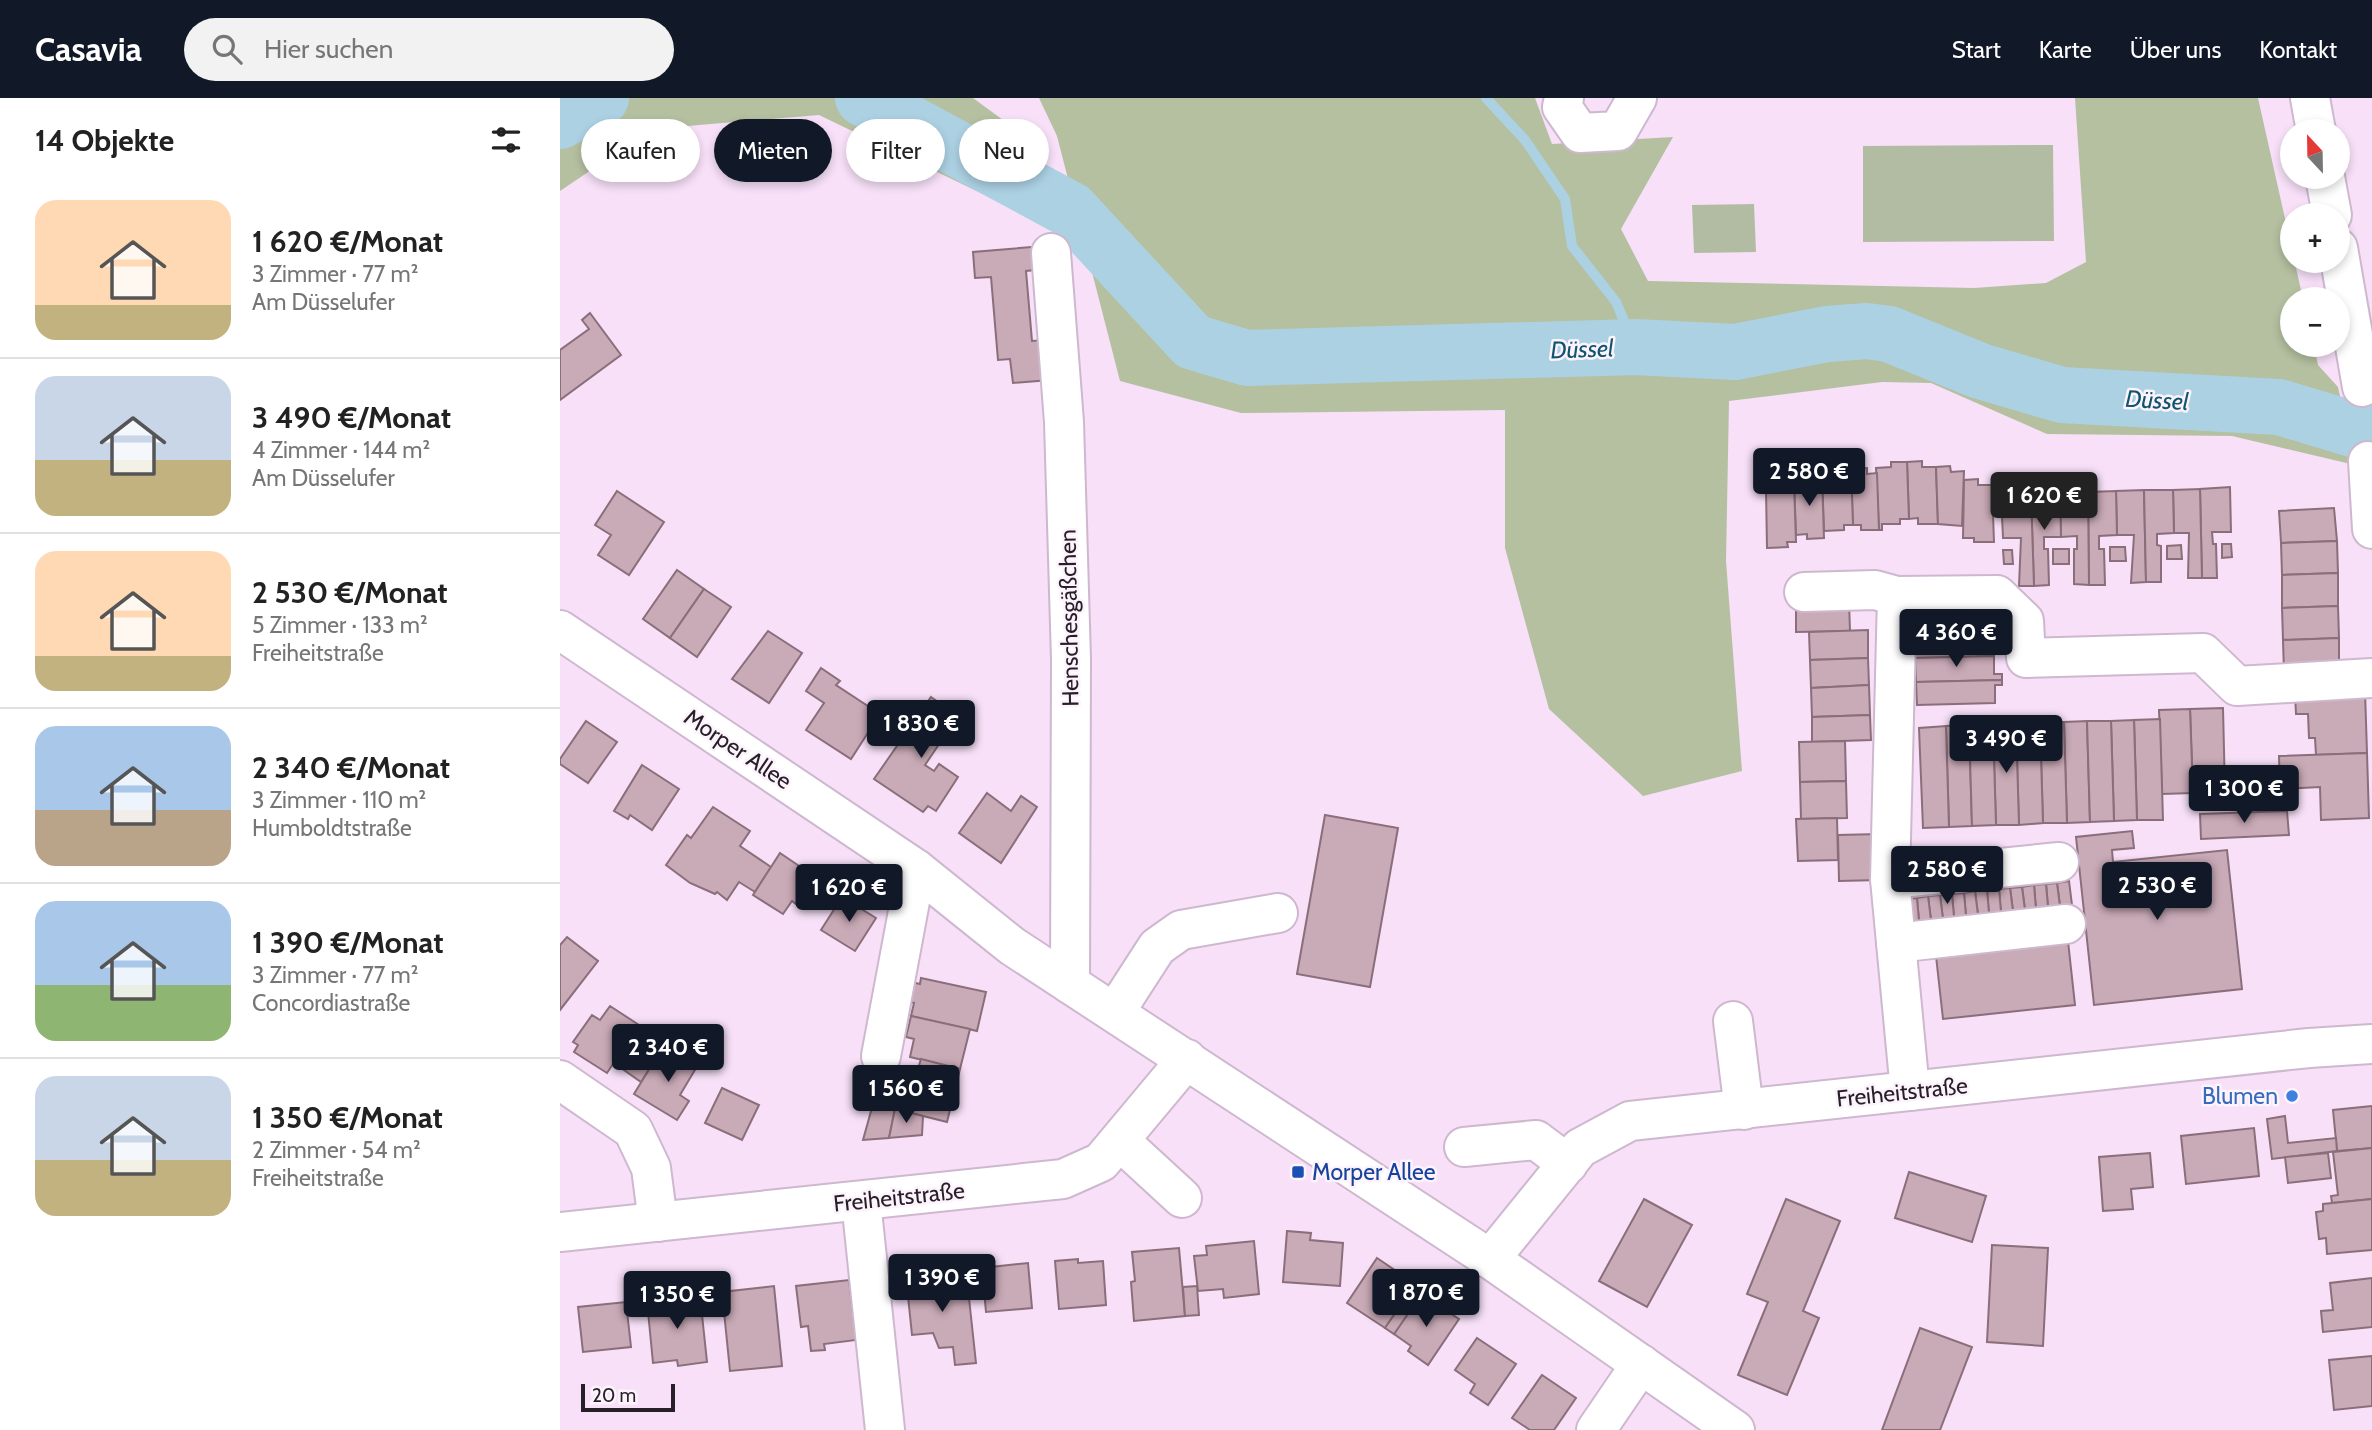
<!DOCTYPE html>
<html lang="de">
<head>
<meta charset="utf-8">
<style>
	body { margin:0; font-family:Cabin,sans-serif; background:#f2f2f2; color:#222; height:100vh; display:flex; flex-direction:column; font-size:26px; white-space:nowrap }
	* { box-sizing:border-box; margin:0 }
	p { font-size:23px; color:#767676 }
	.icon { flex:none; width:38px; height:38px; fill:none; stroke:currentColor; stroke-width:2; stroke-linecap:round; stroke-linejoin:round }
	.map { position:relative; flex:1; overflow:hidden }
	.details { display:flex; flex-direction:column; background:#fff; width:560px }
	.details>* { flex:none }
	.hud { position:absolute; left:21px; top:21px; width:665px; height:63px; display:flex; gap:14px }
	.needle { width:46px; rotate:338deg }
	.buttons { position:absolute; left:1720px; top:21px; display:grid; gap:14px }
	.buttons a { display:grid; place-items:center; width:70px; height:70px; border-radius:50%; background:#fff; box-shadow:0 4px 10px #0003; font-size:35px }
	.scale { position:absolute; left:21px; bottom:18px; width:94px; box-sizing:border-box; padding-left:7px; border:4px solid #271f27; border-top:0; font-size:19px; line-height:24px; white-space:nowrap; color:#271f27; -webkit-text-stroke:5px #fcf3fc; paint-order:stroke }
	.price { position:absolute; translate:-50% -60px; padding:0 16px; border-radius:7px; background:#111827; color:#fff; font-size:23px; line-height:46px; filter:drop-shadow(0 2px 4px #0008) }
	.price::after { content:''; position:absolute; left:50%; top:42px; width:21px; height:16px; margin-left:-10px; background:inherit; clip-path:polygon(0 0,100% 0,50% 100%) }
	.price.selected { background:#222; color:#fff }
	ul { padding:0; list-style:none }
	li { display:flex; align-items:center; gap:21px; height:175px; padding:0 35px }
	li+li { border-top:2px solid #e0e0e0 }
	li span { display:grid; place-items:center; flex:none; width:196px; height:140px; border-radius:21px; color:#555 }
	li>.icon { margin-inline-start:auto }
	span .icon { width:84px; height:84px; fill:#fffc; stroke-width:1 }
	li b { font-size:30px }
	h2 { display:flex; justify-content:space-between; align-items:center; height:84px; padding:0 35px; font-size:30px }
	.chip { padding:0 24px; border-radius:32px; background:#fff; box-shadow:0 4px 10px #0003; font-size:24px; line-height:63px }
	.chip.selected { background:#111827; color:#fff }
	header { display:flex; align-items:center; gap:42px; box-sizing:border-box; height:98px; padding:0 35px; background:#111827; color:#fff }
	header strong { font-size:33px }
	nav { display:flex; gap:38px; margin-inline-start:auto; font-size:24px }
	.search { width:490px; height:63px; background:#f2f2f2; display:flex; align-items:center; gap:18px; box-sizing:border-box; padding:0 24px; border-radius:38px; color:#767676; font-size:26px }
	main { display:flex; flex:1; min-height:0 }
	.map>svg:first-child { display:block }
	.green { fill:#b2bca2 }
	.forest { fill:#b4c0a0 }
	.lines { fill:none; stroke-linecap:round; stroke-linejoin:round }
	.stream { stroke:#acd1e3; stroke-width:10 }
	.river { stroke:#acd1e3; stroke-width:56 }
	.building { fill:#c9aab7; stroke:#8a6e7a; stroke-width:2 }
	.minor-casing { stroke:#ceb8cf; stroke-width:42 }
	.minor { stroke:#fff; stroke-width:38 }
	.shop-dot { fill:#3f7fe0; stroke:#fcf3fc; stroke-width:2.5 }
	.transit-dot { fill:#1a4fb4; stroke:#fcf3fc; stroke-width:2.5 }
	.labels { text-anchor:middle; dominant-baseline:central; stroke-width:5; stroke-linejoin:round; paint-order:stroke }
	.street-label { font-size:23px; fill:#271f27; stroke:#fcf3fc }
	.shop-label { font-size:23px; fill:#366cbe; stroke:#fcf3fc; text-anchor:end }
	.transit-label { font-size:23px; fill:#164399; stroke:#fcf3fc; text-anchor:start }
	.water-label { font-size:24px; font-style:italic; fill:#0f556f; stroke:#fcf3fc }
</style>
</head>
<body>
<header>
<strong>Casavia</strong>
<div class="search"><svg class="icon" aria-label="search" viewBox="0 0 24 24"><circle cx="10" cy="10" r="6"/><path d="M15 15l6 6"/></svg>Hier suchen</div>
<nav><a>Start</a><a>Karte</a><a>Über uns</a><a>Kontakt</a></nav>
</header>
<main>
<section class="details">
<h2>14 Objekte<svg class="icon" aria-label="filters" viewBox="0 0 24 24"><path d="M4 7h16M4 17h16"/><circle cx="9" cy="7" r="2"/><circle cx="15" cy="17" r="2"/></svg></h2>
<ul>
<li><span style="background:linear-gradient(#ffd9b3 75%,#c2b280 0)"><svg class="icon" aria-label="home" viewBox="0 0 24 24"><path d="M3 11l9-7 9 7M6 9v11h12V9"/></svg></span><div><b>1 620 €/Monat</b><p>3 Zimmer · 77 m²</p><p>Am Düsselufer</p></div></li>
<li><span style="background:linear-gradient(#c9d6e8 60%,#c2b280 0)"><svg class="icon" aria-label="home" viewBox="0 0 24 24"><path d="M3 11l9-7 9 7M6 9v11h12V9"/></svg></span><div><b>3 490 €/Monat</b><p>4 Zimmer · 144 m²</p><p>Am Düsselufer</p></div></li>
<li><span style="background:linear-gradient(#ffd9b3 75%,#c2b280 0)"><svg class="icon" aria-label="home" viewBox="0 0 24 24"><path d="M3 11l9-7 9 7M6 9v11h12V9"/></svg></span><div><b>2 530 €/Monat</b><p>5 Zimmer · 133 m²</p><p>Freiheitstraße</p></div></li>
<li><span style="background:linear-gradient(#a9c7e8 60%,#b9a48a 0)"><svg class="icon" aria-label="home" viewBox="0 0 24 24"><path d="M3 11l9-7 9 7M6 9v11h12V9"/></svg></span><div><b>2 340 €/Monat</b><p>3 Zimmer · 110 m²</p><p>Humboldtstraße</p></div></li>
<li><span style="background:linear-gradient(#a9c7e8 60%,#8fb573 0)"><svg class="icon" aria-label="home" viewBox="0 0 24 24"><path d="M3 11l9-7 9 7M6 9v11h12V9"/></svg></span><div><b>1 390 €/Monat</b><p>3 Zimmer · 77 m²</p><p>Concordiastraße</p></div></li>
<li><span style="background:linear-gradient(#c9d6e8 60%,#c2b280 0)"><svg class="icon" aria-label="home" viewBox="0 0 24 24"><path d="M3 11l9-7 9 7M6 9v11h12V9"/></svg></span><div><b>1 350 €/Monat</b><p>2 Zimmer · 54 m²</p><p>Freiheitstraße</p></div></li>
</ul>
</section>
<div class="map">
<svg width="1812" height="1332" viewBox="0 0 1812 1332">
	<rect width="100%" height="100%" fill="#f7e0f8"/>
	<g class="green">
		<path d="M1493,47L1494,143L1303,144V48Z"/>
		<path d="M1194,106L1196,154L1134,155L1132,107Z"/>
	</g>
	<g class="forest">
		<path d="M0,0H413L466,39L483,125L259,17L92,31L0,93Z"/>
		<path d="M479,0H975L992,46L1113,39L1061,131L1088,183L1414,190L1486,185L1526,164L1515,0H1698L1743,201H1732V247H1754L1758,267L1778,289L1795,367L1672,338L1487,336L1371,285L1322,284L1169,303L1166,463L1182,673L1083,698L989,611L945,450V312L681,315L560,283L497,38Z"/>
	</g>
	<g class="lines">
		<path class="stream" d="M926,0L965,42L1005,101L1012,148L1056,204L1075,249"/>
		<g class="river">
			<path d="M303,0L511,112L633,244L687,260L1075,249L1175,254L1267,236L1307,233L1329,236L1420,273L1502,297L1719,309L1812,337"/>
			<path d="M0,23L41,0"/>
		</g>
	</g>
	<g class="building">
		<path d="M484,148L486,171L466,173L472,243L486,242L490,282L453,285L450,261L438,262L431,179L415,180L413,154Z"/>
		<path d="M30,215L61,257L0,302V252L29,231L22,222Z"/>
		<path d="M1362,363V369H1376L1378,426H1358V420L1349,421L1347,364Z"/>
		<path d="M1331,364H1347L1349,421H1340V426H1322V432H1319L1316,370L1331,369Z"/>
		<path d="M1390,368L1391,374L1404,373L1402,428L1378,426L1376,369Z"/>
		<path d="M1307,370V376L1317,375L1319,432H1301V427H1293L1291,371Z"/>
		<path d="M1275,371H1291L1293,427H1284V432L1264,433L1262,377H1275Z"/>
		<path d="M1262,380L1264,440L1247,441V436L1236,437L1234,381Z"/>
		<path d="M1418,381V387H1432L1434,444H1414V440H1403L1404,382Z"/>
		<path d="M1219,386H1234L1236,444H1227L1228,449L1207,450L1206,392L1219,391Z"/>
		<path d="M1670,389L1671,434H1652L1653,446H1656L1657,480H1642L1640,391Z"/>
		<path d="M1640,391L1642,480H1628L1629,435H1614L1613,392Z"/>
		<path d="M1584,392L1586,484L1571,485L1574,437H1557L1556,393Z"/>
		<path d="M1584,392H1613L1614,435L1597,436V447L1601,448V484H1586Z"/>
		<path d="M57,393L104,424L69,477L38,457L51,437L35,427Z"/>
		<path d="M1556,393L1557,437L1539,438V451H1544L1545,487H1529L1528,394Z"/>
		<path d="M1528,394L1529,487L1514,486V451H1517V438L1501,439L1500,395Z"/>
		<path d="M1500,395L1501,439H1484V451H1488L1489,487L1474,488L1471,396Z"/>
		<path d="M1471,396L1474,488H1459L1461,440H1443L1441,397Z"/>
		<path d="M1774,410L1777,443L1721,445L1719,413Z"/>
		<path d="M1777,443L1778,475L1722,477L1721,445Z"/>
		<path d="M1662,446H1671L1672,459L1662,460Z"/>
		<path d="M1621,447L1622,461H1607V448Z"/>
		<path d="M1550,449H1565L1566,463H1550Z"/>
		<rect x="1493" y="451" width="16" height="15"/>
		<path d="M1443,452H1452L1453,466H1444Z"/>
		<path d="M117,472L144,491L110,540L83,521Z"/>
		<path d="M1778,475V508L1722,510V477Z"/>
		<path d="M144,491L171,509L137,559L110,540Z"/>
		<path d="M1289,503L1290,533L1236,534V505Z"/>
		<path d="M1778,508L1779,540L1723,542L1722,510Z"/>
		<path d="M1432,509L1433,529H1441V534L1355,536L1354,510Z"/>
		<path d="M1308,532V560L1250,562L1249,534Z"/>
		<path d="M208,533L242,555L209,605L172,581Z"/>
		<path d="M1441,534V540H1433L1434,558L1355,560V536Z"/>
		<path d="M1779,540V572L1724,575L1723,542Z"/>
		<path d="M1434,558V576H1442V582L1356,584L1355,560Z"/>
		<path d="M1308,560L1309,587L1251,590L1250,562Z"/>
		<path d="M261,570L280,583L276,587L320,616L291,661L246,632L264,605L246,593Z"/>
		<path d="M1442,582V587H1435V605L1357,607L1356,584Z"/>
		<path d="M1309,587L1310,617L1252,619L1251,590Z"/>
		<path d="M1805,593L1807,655L1756,657L1755,640H1749L1748,616H1736L1735,596Z"/>
		<path d="M371,599L398,618L365,667L374,673L379,666L398,679L376,713L368,708L363,714L314,681Z"/>
		<path d="M1663,610L1665,694L1633,695L1630,611Z"/>
		<path d="M1630,611L1633,695L1602,696L1599,612Z"/>
		<path d="M1310,617L1311,642L1252,644V619Z"/>
		<path d="M1600,621L1603,722H1577L1574,622Z"/>
		<path d="M1574,622L1577,722L1554,723L1551,623Z"/>
		<path d="M26,623L57,644L28,685L0,666V661Z"/>
		<path d="M1527,623L1530,724L1507,725L1504,624Z"/>
		<path d="M1527,623H1551L1554,723L1530,724Z"/>
		<path d="M1504,624L1507,725H1483L1480,625Z"/>
		<path d="M1480,625L1483,725L1459,727L1456,626Z"/>
		<path d="M1456,626L1459,727H1436L1433,627Z"/>
		<path d="M1409,627L1412,728L1389,729L1386,628Z"/>
		<path d="M1409,627H1433L1436,727L1412,728Z"/>
		<path d="M1386,628L1389,729L1363,730L1359,630Z"/>
		<path d="M1285,643L1286,683L1240,684L1239,644Z"/>
		<path d="M1807,655L1809,720L1761,722L1760,689L1720,691L1719,658Z"/>
		<path d="M82,667L119,691L92,732L70,717L68,721L54,713Z"/>
		<path d="M1286,683L1287,720L1241,721L1240,684Z"/>
		<path d="M427,695L451,713L461,698L477,709L441,765L399,735Z"/>
		<path d="M153,709L190,733L180,748L211,769L195,794L179,784L167,802L157,794L155,796L130,785L106,767L127,737L131,740Z"/>
		<path d="M1727,713L1729,737L1641,741L1640,716Z"/>
		<path d="M765,717L838,730L810,889L737,876Z"/>
		<path d="M1277,720L1278,762L1238,763L1236,721Z"/>
		<path d="M1572,733L1574,750L1552,752L1553,764L1667,752L1682,891L1534,907L1516,739Z"/>
		<path d="M1319,736L1320,782L1279,783L1278,737Z"/>
		<path d="M220,755L251,776L245,786L249,789L237,807L232,803L223,816L193,797Z"/>
		<path d="M1509,783L1512,807L1500,808L1497,785Z"/>
		<path d="M1497,785L1500,808L1488,809L1486,786Z"/>
		<path d="M1486,786L1488,809L1476,811L1474,787Z"/>
		<path d="M1474,787L1476,811L1465,812L1462,789Z"/>
		<path d="M1462,789L1465,812L1453,813L1450,790Z"/>
		<path d="M1450,790L1453,813L1441,814L1439,791Z"/>
		<path d="M1439,791L1441,814L1429,815L1427,792Z"/>
		<path d="M1427,792L1429,815L1418,817L1415,793Z"/>
		<path d="M1415,793L1418,817L1406,818L1404,795Z"/>
		<path d="M1404,795L1406,818L1394,819L1392,796Z"/>
		<path d="M1392,796L1394,819L1383,821L1380,797Z"/>
		<path d="M1380,797L1383,821L1371,822L1368,798Z"/>
		<path d="M1368,798L1371,822L1359,823L1357,800Z"/>
		<path d="M282,799L316,820L295,853L261,832Z"/>
		<path d="M1357,800L1359,823L1347,824L1345,801Z"/>
		<path d="M7,839L38,863L0,912V847Z"/>
		<path d="M1508,843L1515,907L1383,921L1376,858Z"/>
		<path d="M361,880L426,894L417,933L351,918L354,905L342,902L347,883L360,886Z"/>
		<path d="M50,908L79,927L47,975L14,954L18,947L13,944L32,917L40,922Z"/>
		<path d="M351,918L410,931L400,971L350,959L354,941L346,939Z"/>
		<path d="M68,943L95,962L81,984L54,965Z"/>
		<path d="M117,952L139,965L120,997L129,1003L117,1022L74,996L98,957L109,964Z"/>
		<path d="M361,961L400,971L387,1024L335,1011L345,971L357,974Z"/>
		<path d="M162,990L199,1007L182,1042L145,1025Z"/>
		<path d="M313,1006L335,1011L329,1040L303,1042Z"/>
		<path d="M1812,1008V1050L1777,1053L1773,1012Z"/>
		<path d="M335,1011L363,1018L362,1037L329,1040Z"/>
		<path d="M1725,1018L1728,1045L1776,1040L1777,1053L1712,1061L1707,1021Z"/>
		<path d="M1694,1030L1699,1078L1626,1086L1621,1038Z"/>
		<path d="M1812,1050V1101L1772,1105L1771,1098L1778,1097L1773,1054Z"/>
		<path d="M1590,1055L1593,1089L1571,1091L1573,1111L1543,1113L1539,1059Z"/>
		<path d="M1768,1055L1771,1080L1728,1085L1725,1059Z"/>
		<path d="M1349,1074L1426,1098L1412,1144L1335,1120Z"/>
		<path d="M1084,1101L1132,1127L1087,1209L1039,1183Z"/>
		<path d="M1226,1101L1280,1123L1243,1213L1259,1220L1227,1297L1178,1277L1208,1204L1187,1196Z"/>
		<path d="M1812,1101V1152L1767,1156L1766,1140L1759,1141L1756,1114L1763,1113V1106Z"/>
		<path d="M727,1133L751,1135L750,1142L783,1145L780,1188L723,1184Z"/>
		<path d="M694,1143L699,1196L664,1200L663,1191L638,1193L634,1158L647,1157L646,1148Z"/>
		<path d="M1432,1147L1488,1150L1483,1248L1427,1244Z"/>
		<path d="M619,1150L625,1218L574,1223L571,1184L575,1183L572,1154Z"/>
		<path d="M817,1160L845,1179L833,1197L843,1204L825,1230L787,1205Z"/>
		<path d="M518,1161V1165L543,1163L546,1207L499,1211L495,1163Z"/>
		<path d="M468,1165L472,1210L426,1214L422,1170Z"/>
		<path d="M393,1174L395,1192L408,1191L416,1265L395,1267L393,1249L379,1250L373,1235L352,1237L346,1179Z"/>
		<path d="M1812,1180V1229L1763,1234L1761,1213L1773,1212L1770,1185Z"/>
		<path d="M289,1182L296,1242L264,1246L265,1252L251,1253L248,1228L241,1229L236,1188Z"/>
		<path d="M214,1188L222,1268L170,1273L162,1194Z"/>
		<path d="M637,1188L639,1217L625,1218L623,1189Z"/>
		<path d="M861,1196L899,1221L868,1267L848,1253L851,1248L834,1236Z"/>
		<path d="M140,1198L147,1264L118,1268L117,1262L93,1265L87,1203Z"/>
		<path d="M66,1204L71,1249L23,1254L18,1209Z"/>
		<path d="M843,1204L852,1210L834,1236L825,1230Z"/>
		<path d="M1360,1230L1412,1249L1380,1332H1322Z"/>
		<path d="M917,1240L956,1266L928,1307L910,1295L915,1286L895,1272Z"/>
		<path d="M1812,1258V1308L1774,1312L1769,1262Z"/>
		<path d="M982,1277L1016,1300L994,1332H970L952,1320Z"/>
	</g>
	<g class="lines">
		<g class="minor-casing">
			<g id="minor">
				<path d="M1004,0L1002,9L1020,35L1058,33L1077,0"/>
				<path d="M1750,0L1756,33"/>
				<path d="M1765,79L1772,117"/>
				<path d="M1778,150L1802,289"/>
				<path d="M491,155L504,324L511,561L510,886"/>
				<path d="M1808,363L1812,431"/>
				<path d="M1244,494L1315,492L1337,498"/>
				<path d="M0,532L356,771L452,848L930,1161L1175,1332"/>
				<path d="M1330,781L1499,764"/>
				<path d="M1336,845L1506,826"/>
				<path d="M555,914L597,849L621,832L718,815"/>
				<path d="M1173,923L1184,1012"/>
				<path d="M321,958L356,771"/>
				<path d="M0,982L73,1032L91,1070L98,1124"/>
				<path d="M1350,993L1330,781L1337,498L1437,497L1464,523L1466,560L1643,555L1677,588L1812,580"/>
				<path d="M560,1043L622,1100"/>
				<path d="M904,1049L976,1042L1008,1066"/>
				<path d="M301,1103L325,1332"/>
				<path d="M0,1134L503,1081L541,1064L627,961"/>
				<path d="M930,1161L1020,1050L1070,1023L1749,950L1812,946"/>
				<path d="M1036,1332L1081,1266"/>
			</g>
		</g>
		<use href="#minor" class="minor"/>
	</g>
	<circle class="shop-dot" cx="1732" cy="998" r="7"/>
	<rect class="transit-dot" x="731" y="1067" width="14" height="14" rx="3.5"/>
	<g class="labels">
		<g class="street-label">
			<text transform="translate(509 520) rotate(-91)">Henschesgäßchen</text>
			<text transform="translate(178 651) rotate(34)">Morper Allee</text>
			<text transform="translate(1342 994) rotate(-6)">Freiheitstraße</text>
			<text transform="translate(339 1099) rotate(-6)">Freiheitstraße</text>
		</g>
		<g class="shop-label">
			<text x="1718" y="998">Blumen</text>
		</g>
		<g class="transit-label">
			<text x="752" y="1074">Morper Allee</text>
		</g>
		<g class="water-label">
			<text transform="translate(1022 251) rotate(-2)">Düssel</text>
			<text transform="translate(1597 302) rotate(3)">Düssel</text>
		</g>
	</g>
</svg>
<div class="buttons">
<a><svg class="needle" viewBox="-14 -14 28 28"><path d="M0-13l5 13h-10z" fill="#e53935"/><path d="M0 13l5-13h-10z" fill="#767676"/></svg></a>
<a>+</a>
<a>−</a>
</div>
<div class="scale">20 m</div>
<b class="price" style="left:1249px;top:410px">2 580 €</b>
<b class="price selected" style="left:1484px;top:434px">1 620 €</b>
<b class="price" style="left:1396px;top:571px">4 360 €</b>
<b class="price" style="left:361px;top:662px">1 830 €</b>
<b class="price" style="left:1446px;top:677px">3 490 €</b>
<b class="price" style="left:1684px;top:727px">1 300 €</b>
<b class="price" style="left:1387px;top:808px">2 580 €</b>
<b class="price" style="left:1597px;top:824px">2 530 €</b>
<b class="price" style="left:289px;top:826px">1 620 €</b>
<b class="price" style="left:108px;top:986px">2 340 €</b>
<b class="price" style="left:346px;top:1027px">1 560 €</b>
<b class="price" style="left:382px;top:1216px">1 390 €</b>
<b class="price" style="left:866px;top:1231px">1 870 €</b>
<b class="price" style="left:117px;top:1233px">1 350 €</b>
<div class="hud">
<a class="chip">Kaufen</a>
<a class="chip selected">Mieten</a>
<a class="chip">Filter</a>
<a class="chip">Neu</a>
</div>
</div>
</main>
</body>
</html>
